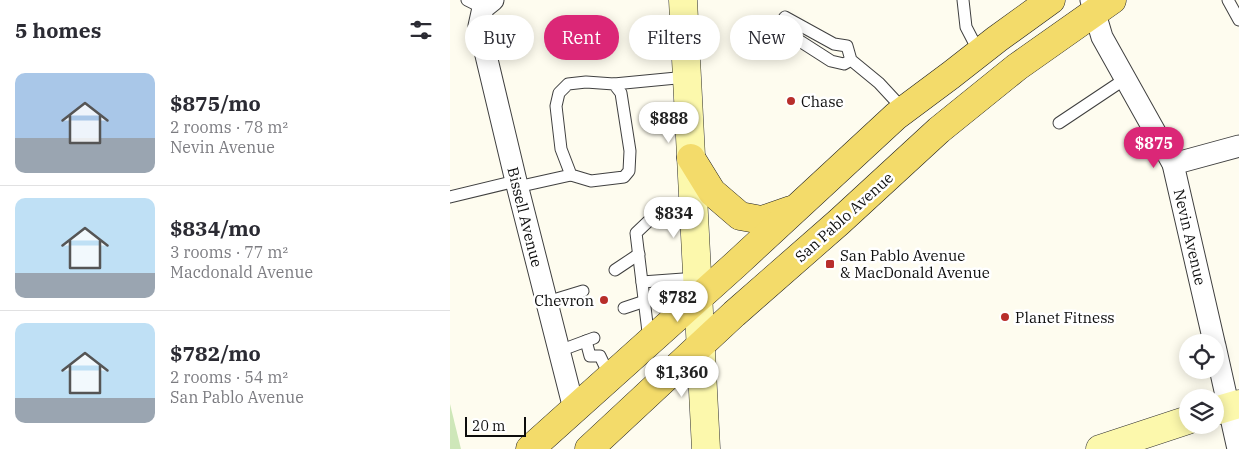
<!DOCTYPE html>
<html lang="en">
<head>
<meta charset="utf-8">
<style>
	body { margin:0; font-family:"IBM Plex Serif",serif; background:#f7f7f7; color:#2b2b33; height:100vh; display:flex; flex-direction:column; font-size:19px; white-space:nowrap }
	* { box-sizing:border-box; margin:0 }
	p { font-size:16px; color:#7c7c81 }
	.icon { flex:none; width:28px; height:28px; fill:none; stroke:currentColor; stroke-width:2; stroke-linecap:round; stroke-linejoin:round }
	.map { position:relative; flex:1; overflow:hidden }
	.sheet { display:flex; flex-direction:column; background:#fff; width:450px }
	.sheet>* { flex:none }
	.top-card { position:absolute; left:15px; top:15px; width:475px; height:45px; display:flex; gap:10px }
	.controls { position:absolute; left:729px; top:334px; display:grid; gap:10px }
	.controls a { display:grid; place-items:center; width:45px; height:45px; border-radius:50%; background:#fff; box-shadow:0 2px 12px #0003; font-size:25px }
	.scale { position:absolute; left:15px; bottom:12px; width:61px; box-sizing:border-box; padding-left:5px; border:2px solid #0d0d0d; border-top:0; font-size:14px; line-height:18px; white-space:nowrap; color:#0d0d0d; -webkit-text-stroke:4px #fff; paint-order:stroke }
	.price { position:absolute; translate:-50% -42px; padding:0 11px; border-radius:18px; background:#fff; color:#222; font-size:16px; line-height:32px; filter:drop-shadow(0 1px 2px #0008) }
	.price::after { content:''; position:absolute; left:50%; top:30px; width:15px; height:11px; margin-left:-8px; background:inherit; clip-path:polygon(0 0,100% 0,50% 100%) }
	.price.selected { background:#db2777; color:#fff }
	ul { padding:0; list-style:none }
	li { display:flex; align-items:center; gap:15px; height:125px; padding:0 15px }
	li+li { border-top:1px solid #e1e1e2 }
	li span { display:grid; place-items:center; flex:none; width:140px; height:100px; border-radius:10px; color:#555 }
	li>.icon { margin-inline-start:auto }
	span .icon { width:60px; height:60px; fill:#fffc; stroke-width:1 }
	li b { font-size:21px }
	h2 { display:flex; justify-content:space-between; align-items:center; height:60px; padding:0 15px; font-size:21px }
	.chip { padding:0 18px; border-radius:22px; background:#fff; box-shadow:0 2px 12px #0003; font-size:18px; line-height:45px }
	.chip.selected { background:#db2777; color:#fff }
	main { display:flex; flex:1; min-height:0 }
	.map>svg:first-child { display:block }
	.green { fill:#cee7b9 }
	.lines { fill:none; stroke-linecap:round; stroke-linejoin:round }
	.lane-casing { stroke:#404040; stroke-width:13 }
	.street-casing { stroke:#404040; stroke-width:23 }
	.secondary-casing { stroke:#2f2f2f; stroke-width:29 }
	.primary-casing { stroke:#1e1e1e; stroke-width:29 }
	.lane { stroke:#fff; stroke-width:11 }
	.street { stroke:#fff; stroke-width:21 }
	.secondary { stroke:#fcf8ac; stroke-width:28 }
	.primary { stroke:#f3db6a; stroke-width:28 }
	.poi-dot { fill:#b82e2b; stroke:#fff; stroke-width:2 }
	.labels { text-anchor:middle; dominant-baseline:central; stroke-width:5; stroke-linejoin:round; paint-order:stroke }
	.poi-label { font-size:15px; fill:#0d0d0d; stroke:#fff; text-anchor:start }
	.street-label { font-size:15px; fill:#0d0d0d; stroke:#fff }
</style>
</head>
<body>
<main>
<section class="sheet">
<h2>5 homes<svg class="icon" aria-label="filters" viewBox="0 0 24 24"><path d="M4 7h16M4 17h16"/><circle cx="9" cy="7" r="2"/><circle cx="15" cy="17" r="2"/></svg></h2>
<ul>
<li><span style="background:linear-gradient(#a9c7e8 65%,#9aa5b1 0)"><svg class="icon" aria-label="home" viewBox="0 0 24 24"><path d="M3 11l9-7 9 7M6 9v11h12V9"/></svg></span><div><b>$875/mo</b><p>2 rooms · 78 m²</p><p>Nevin Avenue</p></div></li>
<li><span style="background:linear-gradient(#bfe0f5 75%,#9aa5b1 0)"><svg class="icon" aria-label="home" viewBox="0 0 24 24"><path d="M3 11l9-7 9 7M6 9v11h12V9"/></svg></span><div><b>$834/mo</b><p>3 rooms · 77 m²</p><p>Macdonald Avenue</p></div></li>
<li><span style="background:linear-gradient(#bfe0f5 75%,#9aa5b1 0)"><svg class="icon" aria-label="home" viewBox="0 0 24 24"><path d="M3 11l9-7 9 7M6 9v11h12V9"/></svg></span><div><b>$782/mo</b><p>2 rooms · 54 m²</p><p>San Pablo Avenue</p></div></li>
</ul>
</section>
<div class="map">
<svg width="789" height="449" viewBox="0 0 789 449">
	<rect width="100%" height="100%" fill="#fefcef"/>
	<path class="green" d="M0,404L11,449H0Z"/>
	<g class="lines">
		<g class="lane-casing">
			<g id="lane">
				<path d="M17,0L33,8"/>
				<path d="M513,0L516,27L529,52"/>
				<path d="M778,0L789,20"/>
				<path d="M401,60L394,64L381,61L328,27L335,17L384,44L397,46L401,60L429,83L454,110"/>
				<path d="M136,82L164,84L171,93L180,151L179,171L174,177L141,181L121,175L111,149L106,106L109,93L118,84Z"/>
				<path d="M164,84L237,77"/>
				<path d="M609,123L675,79"/>
				<path d="M67,187L121,175"/>
				<path d="M0,197L66,181"/>
				<path d="M165,270L189,254"/>
				<path d="M192,282L247,278"/>
				<path d="M97,302L133,291"/>
				<path d="M174,308L195,301"/>
				<path d="M199,340L186,233L206,214L244,212"/>
				<path d="M136,341L140,356H150L160,377"/>
				<path d="M109,351L144,338"/>
			</g>
		</g>
		<g class="street-casing">
			<g id="street">
				<path d="M43,0L33,8L29,26L66,181L124,409"/>
				<path d="M641,0L652,37L723,164L764,342"/>
				<path d="M723,164L789,146"/>
				<path d="M765,346L788,449"/>
			</g>
		</g>
		<g class="secondary-casing">
			<g id="secondary">
				<path d="M233,0L256,449"/>
				<path d="M765,411L789,404"/>
				<path d="M650,449L738,420"/>
			</g>
		</g>
		<g class="primary-casing">
			<g id="primary">
				<path d="M241,158L262,192L290,216L312,220L341,210"/>
				<path d="M80,449L285,265L446,116L501,75L547,39L601,0"/>
				<path d="M139,449L284,314L389,222L489,130L567,67L662,0"/>
			</g>
		</g>
		<use href="#lane" class="lane"/>
		<use href="#street" class="street"/>
		<use href="#secondary" class="secondary"/>
		<use href="#primary" class="primary"/>
	</g>
	<g class="poi-dot">
		<circle cx="341" cy="101" r="5"/>
		<rect x="375" y="259" width="10" height="10" rx="2.5"/>
		<circle cx="154" cy="300" r="5"/>
		<circle cx="555" cy="317" r="5"/>
	</g>
	<g class="labels">
		<g class="poi-label">
			<text x="351" y="101">Chase</text>
			<text x="390" y="255">San Pablo Avenue<tspan x="390" dy="17">&amp; MacDonald Avenue</tspan></text>
			<text x="144" y="300" text-anchor="end">Chevron</text>
			<text x="565" y="317">Planet Fitness</text>
		</g>
		<g class="street-label">
			<text transform="translate(75 217) rotate(76)">Bissell Avenue</text>
			<text transform="translate(394 217) rotate(-42)">San Pablo Avenue</text>
			<text transform="translate(740 237) rotate(77)">Nevin Avenue</text>
		</g>
	</g>
</svg>
<div class="controls">
<a><svg class="icon" aria-label="locate" viewBox="0 0 24 24"><circle cx="12" cy="12" r="6"/><path d="M12 2v4M12 18v4M2 12h4M18 12h4"/></svg></a>
<a><svg class="icon" aria-label="layers" viewBox="0 0 24 24"><path d="M12 4l9 5-9 5-9-5zM3 14l9 5 9-5"/></svg></a>
</div>
<div class="scale">20 m</div>
<b class="price" style="left:219px;top:144px">$888</b>
<b class="price selected" style="left:704px;top:169px">$875</b>
<b class="price" style="left:224px;top:239px">$834</b>
<b class="price" style="left:228px;top:323px">$782</b>
<b class="price" style="left:232px;top:398px">$1,360</b>
<div class="top-card">
<a class="chip">Buy</a>
<a class="chip selected">Rent</a>
<a class="chip">Filters</a>
<a class="chip">New</a>
</div>
</div>
</main>
</body>
</html>
